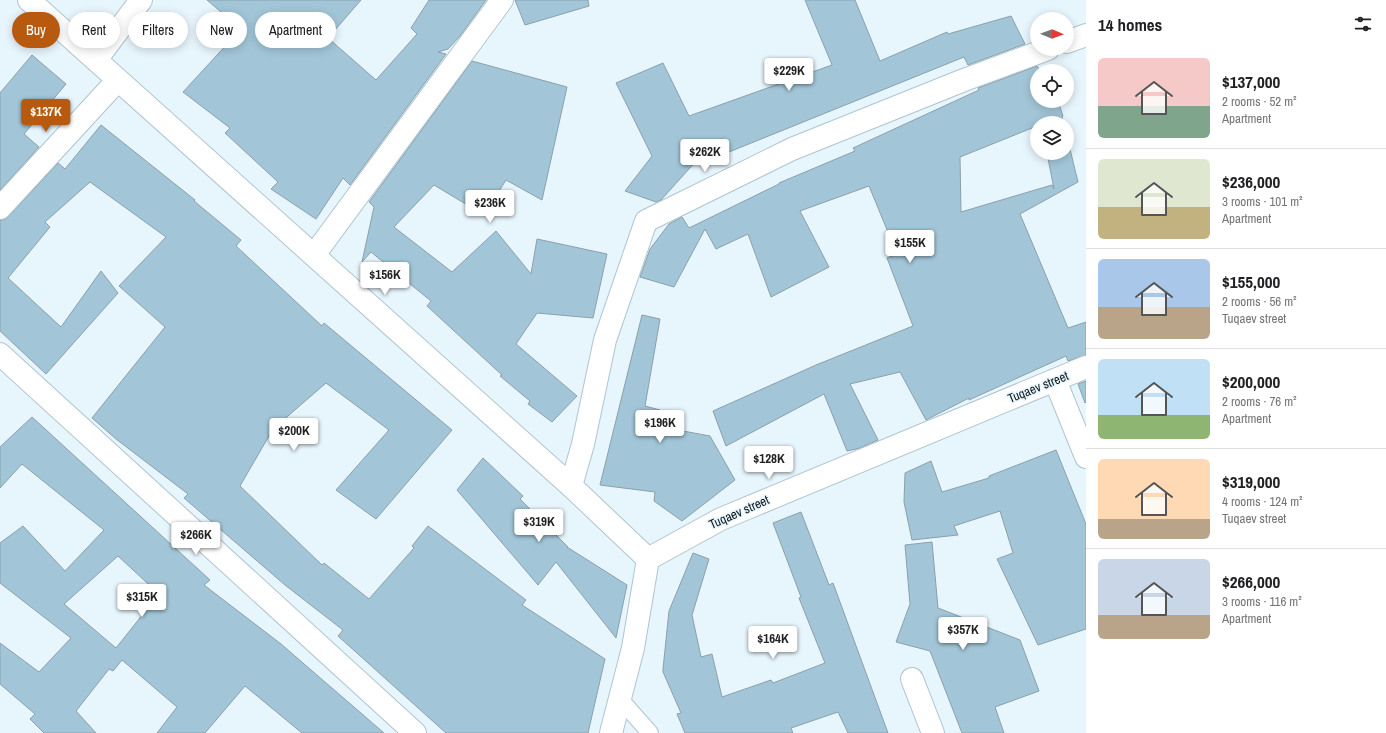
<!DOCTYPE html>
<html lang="en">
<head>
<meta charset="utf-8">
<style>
	body { margin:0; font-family:"Archivo Narrow",sans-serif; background:#f6f6f6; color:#202124; height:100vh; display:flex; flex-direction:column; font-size:15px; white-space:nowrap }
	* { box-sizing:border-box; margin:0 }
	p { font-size:13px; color:#757577 }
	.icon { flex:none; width:22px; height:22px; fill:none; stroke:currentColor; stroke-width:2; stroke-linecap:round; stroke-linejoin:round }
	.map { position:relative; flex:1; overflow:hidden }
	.details { display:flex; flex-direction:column; background:#fff; width:300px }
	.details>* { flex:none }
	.top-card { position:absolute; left:12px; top:12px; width:380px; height:36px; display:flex; gap:8px }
	.needle { width:26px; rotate:91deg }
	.buttons { position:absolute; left:1030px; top:12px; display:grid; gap:8px }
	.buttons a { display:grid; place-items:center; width:44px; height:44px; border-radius:50%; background:#fff; box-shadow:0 2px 10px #0003; font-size:20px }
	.price { position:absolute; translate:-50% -34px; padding:0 9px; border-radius:4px; background:#fff; color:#222; font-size:13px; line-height:26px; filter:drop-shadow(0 1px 2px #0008) }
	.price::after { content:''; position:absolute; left:50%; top:24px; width:12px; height:9px; margin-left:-6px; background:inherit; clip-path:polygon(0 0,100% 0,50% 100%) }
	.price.selected { background:#b85910; color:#fff }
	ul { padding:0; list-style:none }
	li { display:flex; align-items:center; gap:12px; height:100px; padding:0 12px }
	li+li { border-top:1px solid #e0e0e0 }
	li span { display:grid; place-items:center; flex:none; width:112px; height:80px; border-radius:6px; color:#555 }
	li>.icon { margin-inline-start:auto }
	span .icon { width:48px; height:48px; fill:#fffc; stroke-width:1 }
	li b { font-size:17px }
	h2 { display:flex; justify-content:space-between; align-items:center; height:48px; padding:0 12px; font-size:17px }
	.tag { padding:0 14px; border-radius:18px; background:#fff; box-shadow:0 2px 10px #0003; font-size:14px; line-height:36px }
	.tag.selected { background:#b85910; color:#fff }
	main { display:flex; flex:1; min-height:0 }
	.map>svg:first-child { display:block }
	.building { fill:#a2c6d8; stroke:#8aa0ab; fill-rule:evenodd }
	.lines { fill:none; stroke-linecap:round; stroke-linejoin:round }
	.service-casing { stroke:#afc5d0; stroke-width:18 }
	.minor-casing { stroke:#afc5d0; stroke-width:24 }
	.service { stroke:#fff; stroke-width:16 }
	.minor { stroke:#fff; stroke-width:22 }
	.labels { text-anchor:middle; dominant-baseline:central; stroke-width:3; stroke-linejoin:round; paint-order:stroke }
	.street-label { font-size:13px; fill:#121a1e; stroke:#e7f5fc }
</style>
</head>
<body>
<main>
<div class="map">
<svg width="1086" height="733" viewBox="0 0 1086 733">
	<rect width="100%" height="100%" fill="#e7f5fc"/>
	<g class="building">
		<path d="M207,0H361L328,38L376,80L417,34L411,28L429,0H486L460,36L448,49L438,52L446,54L350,185L343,178L316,219L271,189L278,182L225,133L230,128L183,92L241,29Z"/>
		<path d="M515,0H588L589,6L525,25Z"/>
		<path d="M805,0H855L880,61L947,32L948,34L1011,16L1025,44L968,65L964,57L729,152L697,160L661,200L656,202L625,191L652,156L616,83L663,63L689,116L832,65Z"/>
		<path d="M32,55L66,84L24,134L39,147L0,190V93Z"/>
		<path d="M472,61L567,87L542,200L506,180L484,215L434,185L394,227L452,272L496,231L531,274L537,239L607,254L593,318L537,313L516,344L577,396L552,422L528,404L530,401L500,376L502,375L427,306L431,301L371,252L362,262L374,207L369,202Z"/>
		<path d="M1037,66L1040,71H1037V101H1058L1063,116H1062L1063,123H1037V126L960,157L961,212L1052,185L1054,189L1047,153H1067V137L1078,182L1020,214L1068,328L1086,322V355L1068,361L1066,356L969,400V398L926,420L900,372L850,384L878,440L860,448L847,451L824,394L726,446L713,411L816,365L913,326L887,258L897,254L869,186L800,211L829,267L771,297L748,234L716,249L705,229L674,287L640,277L650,249L669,224L682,217L689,228L779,184V183L855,151L853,148L979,90L978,88Z"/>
		<path d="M101,125L195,200L194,201L241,240L236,246L322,326L324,323L452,430L376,519L336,490L389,430L326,383L273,429L240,486L322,565L324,563L369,599L414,548L412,546L428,526L526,600L522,605L605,659L588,733H446L338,636L343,630L285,585L184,498L188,494L116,439L92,418L165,327L119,286L166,237L90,182L45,222L50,227L8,278L61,327L101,271L118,293L46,374L0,331V220H4L9,216L58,163L65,169Z"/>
		<path d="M642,315L660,319L645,406L660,410L656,426L710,436L735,480L682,521L654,501L655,492L600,485Z"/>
		<path d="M1086,381V402L1085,403L1078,384Z"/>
		<path d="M32,417L210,580L204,585L281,644L384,733H302L245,686L205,733H157L177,707L122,660L113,671L109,669L76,711L96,733H44L30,719L35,714L0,684V643L39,672L71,638L0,583V543L23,526L65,571L104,530L22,464L0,488V447ZM118,556L159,594L116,648L64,604Z"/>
		<path d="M1056,450L1086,524V629L1038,645L997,559L1013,553L1000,511L954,526L958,535L912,540L904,502L905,473L931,461L942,492L989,478V476Z"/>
		<path d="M483,458L523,496L520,499L568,547H567L627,585L616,638L556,562L538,585L457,490Z"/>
		<path d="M801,512L829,585L833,583L888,733H848L838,712L791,728L793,733H685L677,714L681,713L663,672V669L669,611L693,553L709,559L692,615L701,657L712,654L722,697L771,680L773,683L825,663L799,598L801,597L773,523Z"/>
		<path d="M932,542L938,608L1020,640L1039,691L995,707L1004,733H962L930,651L896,642L910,604L905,545Z"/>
	</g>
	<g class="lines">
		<g class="service-casing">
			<path id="service" d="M620,699L650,733"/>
		</g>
		<g class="minor-casing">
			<g id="minor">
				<path d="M29,0L571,486L648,559"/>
				<path d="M1067,42L1086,35"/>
				<path d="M96,60L141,0"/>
				<path d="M0,208L117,81"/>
				<path d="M314,255L502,0"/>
				<path d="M0,354L415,733"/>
				<path d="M1055,380L1086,457"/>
				<path d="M571,486L583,444L605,340L646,221L792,149L964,80L1048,49"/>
				<path d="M912,679L933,733"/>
				<path d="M611,733L633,648L648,559L721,519L1086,367"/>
			</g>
		</g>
		<use href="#service" class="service"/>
		<use href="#minor" class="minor"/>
	</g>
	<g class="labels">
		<g class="street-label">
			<text transform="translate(1038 387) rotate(-22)">Tuqaev street</text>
			<text transform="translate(739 512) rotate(-24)">Tuqaev street</text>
		</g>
	</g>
</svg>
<div class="buttons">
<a><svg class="needle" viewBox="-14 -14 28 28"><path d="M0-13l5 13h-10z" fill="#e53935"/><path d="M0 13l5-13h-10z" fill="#757577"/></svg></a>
<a><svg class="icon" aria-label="locate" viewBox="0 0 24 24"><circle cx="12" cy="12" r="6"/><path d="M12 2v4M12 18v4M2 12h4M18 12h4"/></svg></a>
<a><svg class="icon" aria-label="layers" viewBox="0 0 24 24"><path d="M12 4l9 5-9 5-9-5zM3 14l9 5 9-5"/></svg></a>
</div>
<b class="price" style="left:789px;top:92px">$229K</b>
<b class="price selected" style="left:46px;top:133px">$137K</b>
<b class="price" style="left:705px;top:173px">$262K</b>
<b class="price" style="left:490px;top:224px">$236K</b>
<b class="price" style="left:910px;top:264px">$155K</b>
<b class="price" style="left:385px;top:296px">$156K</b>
<b class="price" style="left:660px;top:444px">$196K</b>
<b class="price" style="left:294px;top:452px">$200K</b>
<b class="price" style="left:769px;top:480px">$128K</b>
<b class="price" style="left:539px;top:543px">$319K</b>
<b class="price" style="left:196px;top:556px">$266K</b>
<b class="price" style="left:142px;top:618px">$315K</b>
<b class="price" style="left:963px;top:651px">$357K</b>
<b class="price" style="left:773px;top:660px">$164K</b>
<div class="top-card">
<a class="tag selected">Buy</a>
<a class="tag">Rent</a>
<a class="tag">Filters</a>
<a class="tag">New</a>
<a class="tag">Apartment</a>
</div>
</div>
<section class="details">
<h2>14 homes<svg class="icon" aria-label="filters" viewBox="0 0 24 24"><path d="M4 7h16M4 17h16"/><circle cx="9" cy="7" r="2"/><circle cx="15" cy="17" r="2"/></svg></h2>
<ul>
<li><span style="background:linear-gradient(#f6c9c9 60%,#7fa58c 0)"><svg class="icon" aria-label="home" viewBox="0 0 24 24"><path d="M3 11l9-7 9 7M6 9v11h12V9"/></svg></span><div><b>$137,000</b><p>2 rooms · 52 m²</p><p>Apartment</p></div></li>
<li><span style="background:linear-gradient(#dfe7d0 60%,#c2b280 0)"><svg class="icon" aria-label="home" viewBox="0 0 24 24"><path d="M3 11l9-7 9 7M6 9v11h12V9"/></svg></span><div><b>$236,000</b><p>3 rooms · 101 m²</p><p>Apartment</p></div></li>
<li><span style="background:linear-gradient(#a9c7e8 60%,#b9a48a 0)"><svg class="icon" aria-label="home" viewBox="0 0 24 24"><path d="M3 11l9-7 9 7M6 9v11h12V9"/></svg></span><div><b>$155,000</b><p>2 rooms · 56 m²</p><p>Tuqaev street</p></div></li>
<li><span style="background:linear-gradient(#bfe0f5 70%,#8fb573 0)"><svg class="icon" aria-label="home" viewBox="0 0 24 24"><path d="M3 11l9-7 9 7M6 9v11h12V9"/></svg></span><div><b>$200,000</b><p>2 rooms · 76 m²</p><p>Apartment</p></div></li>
<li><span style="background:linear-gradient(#ffd9b3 75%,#b9a48a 0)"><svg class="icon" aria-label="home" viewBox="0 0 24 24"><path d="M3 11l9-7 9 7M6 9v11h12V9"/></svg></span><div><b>$319,000</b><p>4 rooms · 124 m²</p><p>Tuqaev street</p></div></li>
<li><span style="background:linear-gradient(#c9d6e8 70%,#b9a48a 0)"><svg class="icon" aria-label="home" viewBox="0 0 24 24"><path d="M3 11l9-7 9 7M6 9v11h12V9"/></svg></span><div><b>$266,000</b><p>3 rooms · 116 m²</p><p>Apartment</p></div></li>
</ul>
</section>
</main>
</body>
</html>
